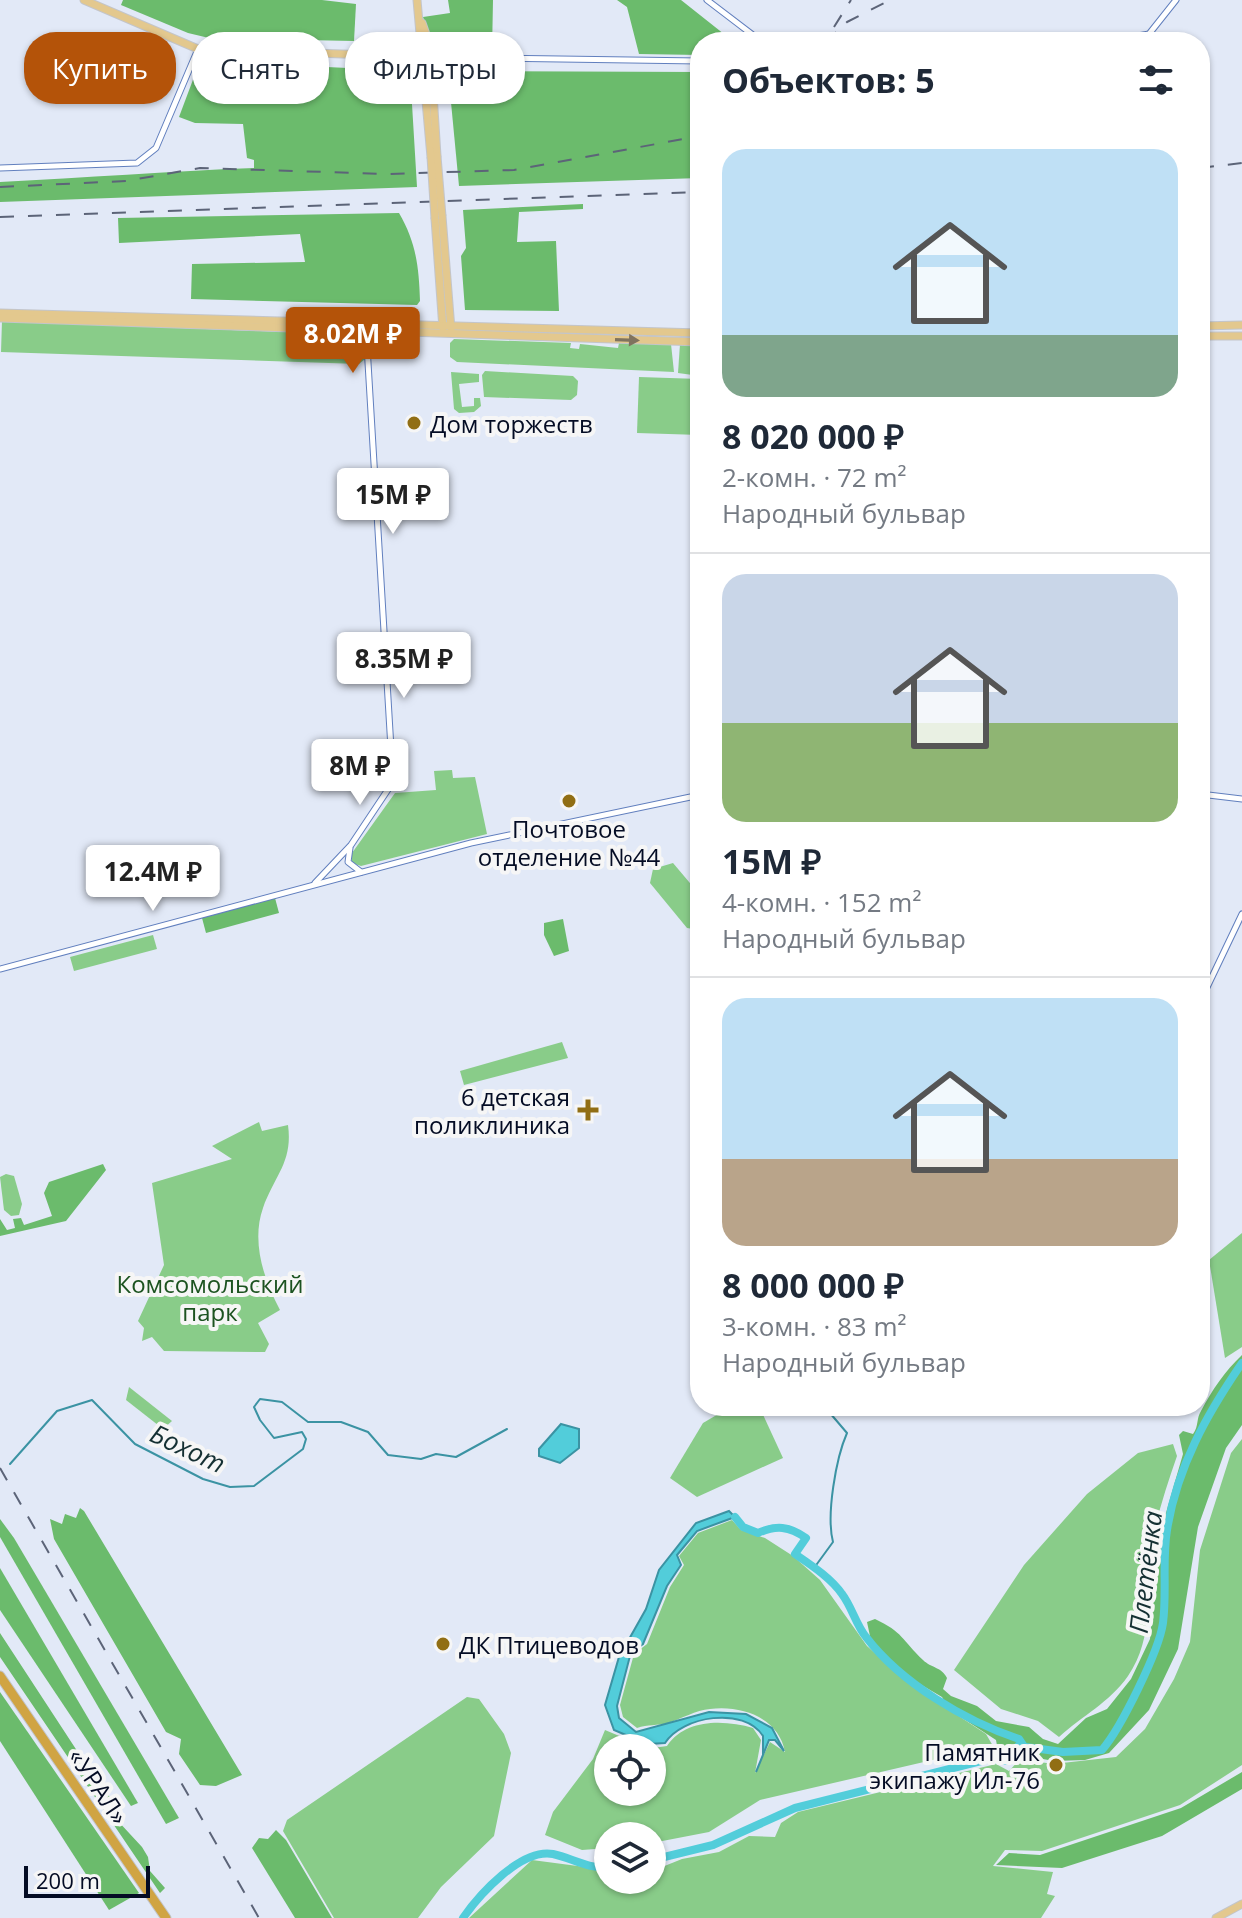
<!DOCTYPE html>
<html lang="ru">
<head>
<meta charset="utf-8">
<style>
	body { margin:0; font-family:"Open Sans",sans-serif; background:#f6f6f7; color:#1f2937; height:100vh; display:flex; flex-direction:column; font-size:30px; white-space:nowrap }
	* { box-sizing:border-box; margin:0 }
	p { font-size:26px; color:#747a83 }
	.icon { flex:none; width:44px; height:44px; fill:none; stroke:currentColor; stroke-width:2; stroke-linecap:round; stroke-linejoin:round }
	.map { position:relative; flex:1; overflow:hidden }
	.drawer { position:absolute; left:690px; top:32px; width:520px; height:1384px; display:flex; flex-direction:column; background:#fff; border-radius:32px; box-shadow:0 2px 6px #0004 }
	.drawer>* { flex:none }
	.top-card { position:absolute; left:24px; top:32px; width:546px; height:72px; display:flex; gap:16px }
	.buttons { position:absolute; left:594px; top:1734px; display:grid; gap:16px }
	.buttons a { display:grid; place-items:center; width:72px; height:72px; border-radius:50%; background:#fff; box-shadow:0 2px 6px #0004; font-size:40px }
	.scale { position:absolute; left:24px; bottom:20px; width:126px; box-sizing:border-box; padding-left:8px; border:4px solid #040c24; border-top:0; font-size:22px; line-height:28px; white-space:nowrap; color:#040c24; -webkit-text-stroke:6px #f6f6f6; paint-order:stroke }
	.price { position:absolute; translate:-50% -68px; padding:0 18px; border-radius:8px; background:#fff; color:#222; font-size:26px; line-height:52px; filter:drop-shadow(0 2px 4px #0008) }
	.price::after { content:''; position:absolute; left:50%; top:48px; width:24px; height:18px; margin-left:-12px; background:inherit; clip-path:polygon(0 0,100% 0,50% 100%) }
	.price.selected { background:#b45309; color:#fff }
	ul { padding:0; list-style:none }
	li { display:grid; align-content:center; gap:16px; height:424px; padding:0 32px }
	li+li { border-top:2px solid #e0e1e3 }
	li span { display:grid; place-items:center; height:248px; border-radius:24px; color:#555 }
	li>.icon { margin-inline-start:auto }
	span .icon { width:144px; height:144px; fill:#fffc; stroke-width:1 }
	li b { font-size:34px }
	h2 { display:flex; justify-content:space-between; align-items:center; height:96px; padding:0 32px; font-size:34px }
	.pill { padding:0 28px; border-radius:32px; background:#fff; box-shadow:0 2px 6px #0004; font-size:28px; line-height:72px }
	.pill.selected { background:#b45309; color:#fff }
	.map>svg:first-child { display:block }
	.green { fill:#89cc89 }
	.forest { fill:#6bbb6c }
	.water { fill:#52cdda; stroke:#3b93a3; stroke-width:2 }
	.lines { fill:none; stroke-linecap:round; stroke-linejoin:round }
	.stream { stroke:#3b93a3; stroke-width:2 }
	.river { stroke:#52cdda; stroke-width:8 }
	.minor-casing { stroke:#617fbe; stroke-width:7 }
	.major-casing { stroke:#c3c5ca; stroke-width:9 }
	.highway-casing { stroke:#c3c5ca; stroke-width:11 }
	.minor { stroke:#fff; stroke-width:5 }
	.major { stroke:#e3c88e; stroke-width:7 }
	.highway { stroke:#d0a443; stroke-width:9 }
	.rail { stroke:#5c6478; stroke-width:2; stroke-dasharray:14 14; stroke-linecap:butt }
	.major-bridge-casing { stroke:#c3c5ca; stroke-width:9; stroke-linecap:butt }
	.major-bridge { stroke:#e3c88e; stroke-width:7 }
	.oneway { fill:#7f735e }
	.poi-dot { fill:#916e14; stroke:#f6f6f6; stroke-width:3 }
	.labels { text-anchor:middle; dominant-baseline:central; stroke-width:8; stroke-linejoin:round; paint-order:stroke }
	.poi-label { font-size:24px; fill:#040c24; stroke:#f6f6f6; text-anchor:start }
	.park-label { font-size:24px; fill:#1c5320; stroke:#f6f6f6 }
	.street-label { font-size:24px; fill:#040c24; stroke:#f6f6f6 }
	.water-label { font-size:26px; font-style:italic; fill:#153033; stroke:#f6f6f6 }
</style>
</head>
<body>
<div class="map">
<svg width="1242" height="1918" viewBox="0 0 1242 1918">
	<rect width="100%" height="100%" fill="#e2e9f7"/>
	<g class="green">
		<path d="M2,321L361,335L365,359L359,364L1,352Z"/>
		<path d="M454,339L571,343L570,348L579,349L580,344L618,348L619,343L671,344L674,372L457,362L450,357V343Z"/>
		<path d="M680,344L700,345V376L678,373Z"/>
		<path d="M485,371L573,376L578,381L577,395L571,400L484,397L482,375Z"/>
		<path d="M451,372L479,374V382L459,384L462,407L474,406V398H480L481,406L474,412L459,413L454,409Z"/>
		<path d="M639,377L700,379V435L637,433Z"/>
		<path d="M452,770L453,778L475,777L487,834L361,866L352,863V853L395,793L436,790L434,771Z"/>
		<path d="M673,863L700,895V930L687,928L650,883L653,869Z"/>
		<path d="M153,935L157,949L74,971L70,957Z"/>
		<path d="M562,1042L568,1058L464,1085L460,1071Z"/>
		<path d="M259,1122L262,1131L288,1125C293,1162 275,1175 263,1208C251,1242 264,1280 280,1310L258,1323L269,1344L265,1352L164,1351L152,1337L142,1341L144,1328L138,1321L164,1265L152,1183L232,1159L212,1146Z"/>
		<path d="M6,1174L14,1176L22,1204L19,1215L11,1216L4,1210L0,1177Z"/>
		<path d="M1242,1233V1347L1225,1358L1209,1260Z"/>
		<path d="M129,1387L172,1421L163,1429L126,1400Z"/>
		<path d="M732,1406H759L783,1458L697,1497L670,1478L703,1423Z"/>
		<path d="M1242,1439V1765L1180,1805L1042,1851L1005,1850L993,1866L1053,1872L1047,1894L1055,1896L1041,1918H469L532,1860L608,1870V1880H652V1871L682,1859L719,1852L749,1836L775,1837L781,1823L798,1812L996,1764L1009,1771L1020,1759L1053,1764L1116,1757L1145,1729L1174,1679L1190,1642L1200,1550L1231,1453Z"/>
		<path d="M1173,1444L1177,1456C1167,1485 1157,1514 1152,1545C1146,1589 1155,1637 1128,1676C1109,1703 1083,1715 1059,1737L1038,1721L1001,1709L954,1670L1024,1565L1087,1494L1138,1453Z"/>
		<path d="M732,1520L741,1530L765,1538L793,1556L820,1580L867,1646L907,1682L986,1734L993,1746L760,1800L709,1832L652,1843V1836H608V1848L582,1850L545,1835L553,1812L593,1759L605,1730L643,1746L608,1748V1792H652L653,1748L667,1746C686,1718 725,1720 753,1728L761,1740L755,1773L770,1742L785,1752C779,1718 742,1705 710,1709C696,1710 681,1719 668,1723C657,1726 648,1724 637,1728L623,1717L620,1705L634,1654L647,1644L670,1587L684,1565L679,1556L698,1533Z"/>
		<path d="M467,1697L479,1699L504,1734L511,1753L494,1836L441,1887L418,1918H334L283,1831L287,1820Z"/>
	</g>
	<g class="forest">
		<path d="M123,0H322L356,4L354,41L209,38L188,33L121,5Z"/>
		<path d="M448,0H493L492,52L433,48L423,17L450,13Z"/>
		<path d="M617,0H681L734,42H700V55L639,54L627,7Z"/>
		<path d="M200,61L410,71L417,187L0,202V182C85,178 169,171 254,168V160L247,158L243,124L195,123L179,117Z"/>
		<path d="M448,71L700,72V178L459,186Z"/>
		<path d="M583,204V209L519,212L517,242L556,241L559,311L465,310L461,256L466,248L463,210Z"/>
		<path d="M399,213C416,242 419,267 420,301L417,305L191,299L192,264L305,262L300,234L119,243L118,218Z"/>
		<path d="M275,898L279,913L206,933L202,918Z"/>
		<path d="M563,919L569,951L554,956L544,935V923Z"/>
		<path d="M103,1164L106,1170L66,1221L0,1236V1219L7,1230L15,1228L13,1219L21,1218L24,1225L52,1216L44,1193L49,1182Z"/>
		<path d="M1242,1355V1425L1226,1448L1198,1527L1178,1649L1149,1710L1109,1753L1085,1760L1054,1761L998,1751L996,1740L950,1710L942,1697L913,1680L889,1660L871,1641L867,1622L875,1619C903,1632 902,1640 923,1660C931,1668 942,1667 947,1678L943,1689L951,1696L977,1706L996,1721L1029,1727L1043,1739L1058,1744L1086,1718L1107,1709L1131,1679L1150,1639L1159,1537L1183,1454L1179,1435L1183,1431L1193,1434C1199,1426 1196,1419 1201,1411C1212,1390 1225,1371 1242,1355Z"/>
		<path d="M80,1508L84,1511L242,1775L216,1786L200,1785L179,1754L181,1739L166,1732L54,1539L50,1519L62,1524L65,1514L76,1518Z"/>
		<path d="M0,1519L14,1538L179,1818L166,1824L0,1537Z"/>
		<path d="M0,1568L138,1803L131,1806L0,1610Z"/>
		<path d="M0,1633L102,1789L115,1802L117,1820L142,1847L148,1857L150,1871L165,1888L160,1893L0,1657Z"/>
		<path d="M0,1692L139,1893L109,1910L0,1741Z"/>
		<path d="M1242,1772V1789L1162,1836L1062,1868L996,1865L1009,1853L1040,1855L1181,1808Z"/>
		<path d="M276,1830L286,1840L332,1918H295L252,1848L259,1838L268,1839Z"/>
	</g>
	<g class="water">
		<path d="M561,1424L579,1429V1448L560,1463L539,1456V1449Z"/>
		<path d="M729,1511L735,1517L697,1531L677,1555L681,1565L667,1586L643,1644L631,1652L617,1706L619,1718L636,1732L709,1712L746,1714L772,1728L784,1751L775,1740H769L756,1772L763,1755V1736C744,1706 682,1716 665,1743L649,1744L647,1748V1744L614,1730L605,1705L619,1657L646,1609L659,1570L696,1523Z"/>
	</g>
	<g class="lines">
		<g class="stream">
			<path d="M10,1464L57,1411L92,1400L135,1444L203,1479L230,1487L254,1486L303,1449L306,1439L302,1432L274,1438L260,1420L254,1407L260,1399L282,1402L308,1422H341L368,1432L388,1455L421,1459L436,1454L456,1457L507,1429"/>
			<path d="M814,1568L833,1542C826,1515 836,1458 847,1433L824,1406"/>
		</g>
		<g class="river">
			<path d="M735,1517L743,1527L758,1533C776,1525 789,1526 806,1538L795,1554C811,1565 831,1578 842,1594C852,1607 856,1625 866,1637C901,1683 965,1721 1019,1739L1023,1745"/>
			<path d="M652,1860L713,1845L795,1808L989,1759L1011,1761L1018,1746L1063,1752L1102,1750C1121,1728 1159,1651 1163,1623C1167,1592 1162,1560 1167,1530C1177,1467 1207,1414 1242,1363"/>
			<path d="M463,1918C479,1895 521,1848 553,1854C572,1858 587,1869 608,1867"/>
		</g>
		<g class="minor-casing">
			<g id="minor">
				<path d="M707,0L762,42"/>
				<path d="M1104,42L1149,34L1176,0"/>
				<path d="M431,57L700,61"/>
				<path d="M0,168L137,163L156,148L198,49"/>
				<path d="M1200,794L1242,799"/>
				<path d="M350,848L348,862L361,872"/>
				<path d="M315,883L351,845L393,782L366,329"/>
				<path d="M0,969L471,843L700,795"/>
				<path d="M1200,1002L1242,914"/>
			</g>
		</g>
		<g class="major-casing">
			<g id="major">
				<path d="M84,0L198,49L430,57"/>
				<path d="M417,0L431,157"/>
				<path d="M422,23L430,46L437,156"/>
				<path d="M442,216L451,329"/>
				<path d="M435,219L443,329"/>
				<path d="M0,313L700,333"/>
				<path d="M0,318L700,342"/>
				<path d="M1200,326L1242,325"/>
				<path d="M1200,336H1242"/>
				<path d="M1216,1918L1242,1904"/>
			</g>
		</g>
		<g class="highway-casing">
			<path id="highway" d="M0,1676L166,1918"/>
		</g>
		<use href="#minor" class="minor"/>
		<use href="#major" class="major"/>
		<use href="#highway" class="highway"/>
		<g class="rail">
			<path d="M834,27L851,0"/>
			<path d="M826,42L847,22L890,0"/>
			<path d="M1200,168L1242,163"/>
			<path d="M0,187L126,181L200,168L387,174L514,170L700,136"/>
			<path d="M0,217L700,192"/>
			<path d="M0,1468L259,1918"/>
		</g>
		<g class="major-bridge-casing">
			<g id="major-bridge">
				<path d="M437,156L442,216"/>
				<path d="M431,157L435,219"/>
			</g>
		</g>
		<use href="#major-bridge" class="major-bridge"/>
	</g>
	<defs><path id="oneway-solid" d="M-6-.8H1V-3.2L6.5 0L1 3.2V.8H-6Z" transform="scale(2)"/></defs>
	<use class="oneway" href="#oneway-solid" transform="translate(627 340) rotate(2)"/>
	<g class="poi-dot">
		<circle cx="414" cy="423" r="8"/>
		<circle cx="569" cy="801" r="8"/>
		<path d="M584 1098h8v8h8v8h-8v8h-8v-8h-8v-8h8z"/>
		<circle cx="443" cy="1644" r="8"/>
		<circle cx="1056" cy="1765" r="8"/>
	</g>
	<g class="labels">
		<g class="poi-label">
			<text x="430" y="423">Дом торжеств</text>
			<text x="569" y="828" text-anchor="middle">Почтовое<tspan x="569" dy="28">отделение №44</tspan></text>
			<text x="570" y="1096" text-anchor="end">6 детская<tspan x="570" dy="28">поликлиника</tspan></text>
			<text x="459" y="1644">ДК Птицеводов</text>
			<text x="1040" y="1751" text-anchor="end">Памятник<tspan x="1040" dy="28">экипажу Ил-76</tspan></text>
		</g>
		<g class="park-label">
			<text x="210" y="1283">Комсомольский<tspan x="210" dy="28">парк</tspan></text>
		</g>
		<g class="street-label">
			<text transform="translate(99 1786) rotate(56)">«УРАЛ»</text>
		</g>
		<g class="water-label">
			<text transform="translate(188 1448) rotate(25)">Бохот</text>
			<text transform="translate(1145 1572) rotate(-83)">Плетёнка</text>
		</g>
	</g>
</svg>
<div class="buttons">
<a><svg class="icon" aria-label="locate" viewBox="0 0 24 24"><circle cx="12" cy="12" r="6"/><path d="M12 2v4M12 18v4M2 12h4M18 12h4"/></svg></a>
<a><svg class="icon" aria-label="layers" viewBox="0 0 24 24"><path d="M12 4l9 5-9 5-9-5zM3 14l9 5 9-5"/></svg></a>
</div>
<div class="scale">200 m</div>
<b class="price selected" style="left:353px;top:375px">8.02M ₽</b>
<b class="price" style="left:393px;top:536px">15M ₽</b>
<b class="price" style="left:404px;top:700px">8.35M ₽</b>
<b class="price" style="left:360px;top:807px">8M ₽</b>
<b class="price" style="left:153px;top:913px">12.4M ₽</b>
<div class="top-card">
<a class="pill selected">Купить</a>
<a class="pill">Снять</a>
<a class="pill">Фильтры</a>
</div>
<section class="drawer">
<h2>Объектов: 5<svg class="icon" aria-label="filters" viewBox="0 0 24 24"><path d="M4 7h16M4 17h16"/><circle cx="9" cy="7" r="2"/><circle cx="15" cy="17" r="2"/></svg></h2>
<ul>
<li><span style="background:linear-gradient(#bfe0f5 75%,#7fa58c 0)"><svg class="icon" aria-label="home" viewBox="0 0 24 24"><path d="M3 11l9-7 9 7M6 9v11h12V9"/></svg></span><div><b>8 020 000 ₽</b><p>2-комн. · 72 m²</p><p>Народный бульвар</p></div></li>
<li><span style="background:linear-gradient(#c9d6e8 60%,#8fb573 0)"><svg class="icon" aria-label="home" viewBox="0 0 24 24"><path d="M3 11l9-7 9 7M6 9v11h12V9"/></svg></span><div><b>15M ₽</b><p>4-комн. · 152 m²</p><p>Народный бульвар</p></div></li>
<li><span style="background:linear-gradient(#bfe0f5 65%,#b9a48a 0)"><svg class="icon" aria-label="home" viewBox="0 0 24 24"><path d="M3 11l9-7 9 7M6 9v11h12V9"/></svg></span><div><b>8 000 000 ₽</b><p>3-комн. · 83 m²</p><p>Народный бульвар</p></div></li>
</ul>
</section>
</div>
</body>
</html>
